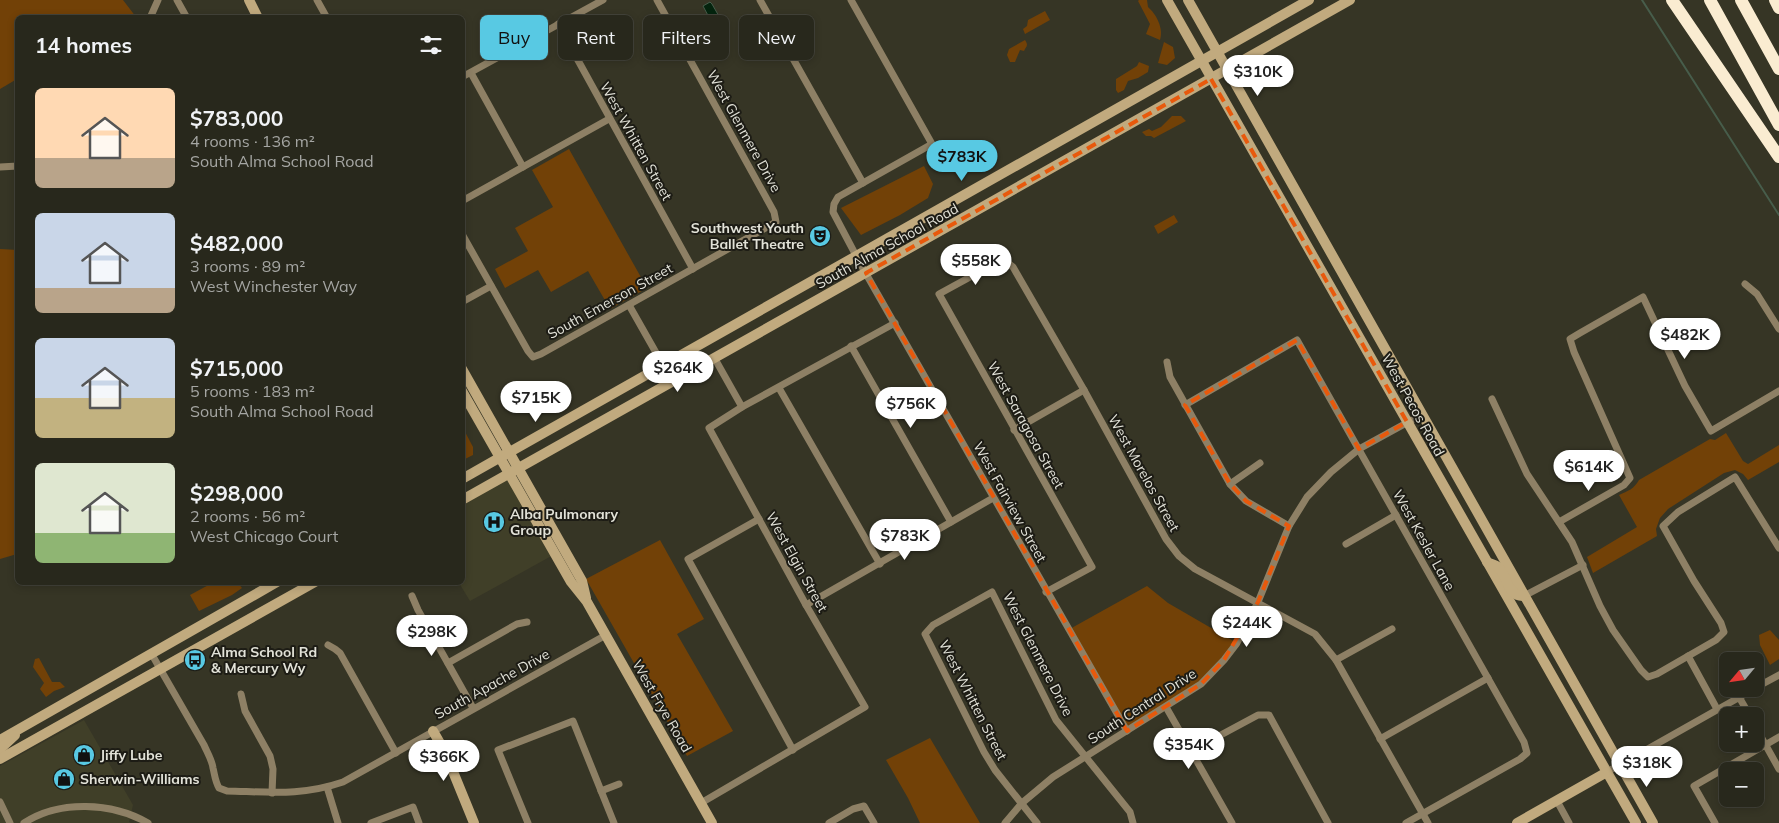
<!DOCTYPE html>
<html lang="en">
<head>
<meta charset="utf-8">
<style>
	body { margin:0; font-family:Mulish,sans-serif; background:#343429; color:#f1f3f6; height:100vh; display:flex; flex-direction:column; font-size:19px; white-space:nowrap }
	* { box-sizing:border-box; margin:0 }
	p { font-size:16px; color:#a5a6a3 }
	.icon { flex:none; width:28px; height:28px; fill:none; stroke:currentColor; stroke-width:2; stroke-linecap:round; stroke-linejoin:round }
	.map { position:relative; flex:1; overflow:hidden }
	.drawer { position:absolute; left:15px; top:15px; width:450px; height:570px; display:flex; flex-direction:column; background:#28281c; border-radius:8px; box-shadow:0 2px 8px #0003,0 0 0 1px #44443b }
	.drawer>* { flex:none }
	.guide { position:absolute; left:480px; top:15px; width:475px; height:45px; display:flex; gap:10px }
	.needle { width:32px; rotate:241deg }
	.controls { position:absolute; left:1719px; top:652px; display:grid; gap:10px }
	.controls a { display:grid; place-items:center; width:45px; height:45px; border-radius:8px; background:#28281c; box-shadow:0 2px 8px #0003,0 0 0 1px #44443b; font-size:25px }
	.price { position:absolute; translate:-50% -42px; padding:0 11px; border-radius:18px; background:#fff; color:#222; font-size:16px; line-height:32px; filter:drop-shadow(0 1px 2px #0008) }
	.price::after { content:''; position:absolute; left:50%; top:30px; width:15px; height:11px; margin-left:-8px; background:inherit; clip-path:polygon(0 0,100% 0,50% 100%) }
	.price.on { background:#58c9e3; color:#111 }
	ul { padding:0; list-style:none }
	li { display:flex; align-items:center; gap:15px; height:125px; padding:0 20px }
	li span { display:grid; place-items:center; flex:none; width:140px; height:100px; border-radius:8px; color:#555 }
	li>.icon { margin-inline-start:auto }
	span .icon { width:60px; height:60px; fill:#fffc; stroke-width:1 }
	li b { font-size:21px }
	h2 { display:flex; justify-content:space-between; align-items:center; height:60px; padding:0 20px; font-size:21px }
	.tag { padding:0 18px; border-radius:8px; background:#28281c; box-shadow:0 2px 8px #0003,0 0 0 1px #44443b; font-size:18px; line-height:45px }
	.tag.on { background:#58c9e3; color:#111 }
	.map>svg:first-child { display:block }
	.built { fill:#403f28 }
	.green { fill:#724107 }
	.water { fill:#04240e; stroke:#475d4b }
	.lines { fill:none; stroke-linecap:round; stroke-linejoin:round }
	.stream { stroke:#475d4b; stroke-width:2 }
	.street { stroke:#8e8065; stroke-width:7 }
	.secondary { stroke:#c1aa7e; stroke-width:10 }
	.highway { stroke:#faecd1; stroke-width:12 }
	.marked { fill:none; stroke:#e8590c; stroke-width:4; stroke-dasharray:10 6; stroke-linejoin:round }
	.labels { text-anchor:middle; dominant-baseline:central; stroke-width:4; stroke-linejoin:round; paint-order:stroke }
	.street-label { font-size:14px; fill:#e2e2d8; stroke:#1d1c15 }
	.poi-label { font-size:14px; font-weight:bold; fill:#e2e2d8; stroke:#1d1c15; text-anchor:start }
</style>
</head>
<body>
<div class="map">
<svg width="1779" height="823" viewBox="0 0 1779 823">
	<rect width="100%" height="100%" fill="#363525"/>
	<g class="built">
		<path d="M509,474L555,554L470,601L459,583L462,582L463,500Z"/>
		<path d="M84,720L133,805L129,822L131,823H0V766Z"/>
	</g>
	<g class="green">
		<path d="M0,0H123L136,17L18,18L17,79L0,89Z"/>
		<path d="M1139,0H1147L1148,7C1156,14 1164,28 1160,40L1146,34L1150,24L1138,1Z"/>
		<path d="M1045,11L1050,20L1025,34L1023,29L1027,26L1028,20Z"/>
		<path d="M1025,40C1029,46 1026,46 1024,51L1020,50L1015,62H1010L1007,55L1009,49Z"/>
		<path d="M1164,42L1173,47L1175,58L1167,65L1158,63Z"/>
		<path d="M1139,62L1149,66L1148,72L1138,78L1128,81L1124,90L1118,93L1116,90V79L1137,66Z"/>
		<path d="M1172,116H1181L1186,121L1154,138L1151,136H1146L1142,132L1149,129L1152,131L1161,127Z"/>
		<path d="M569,149L647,288L610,309L588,271L551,292L538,270L505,288L495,269L528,251L515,228L553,207L532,170Z"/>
		<path d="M924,166L933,184L928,198L900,215L861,235L841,208Z"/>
		<path d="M1174,215L1178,222L1158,234L1154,226Z"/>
		<path d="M0,249L18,250L17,554L0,559Z"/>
		<path d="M463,428L473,447V455L463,460Z"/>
		<path d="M1726,433L1743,461L1748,464L1779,445V462L1748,480L1743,474L1735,470L1724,473L1668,509L1660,518L1656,529L1657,536L1593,573L1587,557L1637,527L1619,495C1628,491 1634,489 1639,480L1710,439L1715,440Z"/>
		<path d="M660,540L704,619L677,634L733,731L687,756L586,579Z"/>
		<path d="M214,582L238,583L242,588L232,595L199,611L190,595Z"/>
		<path d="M1147,586L1168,603L1237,643L1201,684L1127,731L1068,630Z"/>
		<path d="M1770,630L1779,640V659L1770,665L1760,645L1759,635Z"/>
		<path d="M39,658L52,682H60L65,687L54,691L46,697L40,689L44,683L33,667L35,659Z"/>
		<path d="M930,738L980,823H920L908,798L886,760Z"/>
	</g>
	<path class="water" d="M710,2L712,4L720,18L712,23L703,6Z"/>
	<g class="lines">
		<path class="stream" d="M1642,0L1779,215"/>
		<g class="street">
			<path d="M177,0L187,18"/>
			<path d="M317,0L327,18"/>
			<path d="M760,0L863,183"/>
			<path d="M851,0L932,144L838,197L834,204L833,212L861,265L1127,731"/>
			<path d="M150,18L158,0"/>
			<path d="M558,24L693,269"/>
			<path d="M471,73L523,167"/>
			<path d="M462,77L603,0"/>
			<path d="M0,167L18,166"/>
			<path d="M462,201L609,119"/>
			<path d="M462,234L528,351L533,357L541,354L776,222L774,212L657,0"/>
			<path d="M1745,284L1757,294L1779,329"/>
			<path d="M462,302L491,286"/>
			<path d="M629,305L663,365"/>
			<path d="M851,346L951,522"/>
			<path d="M715,359L742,407"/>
			<path d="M1167,362L1170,377L1230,484L1246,501L1289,526"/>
			<path d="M779,388L880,564"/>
			<path d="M1492,399L1527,474L1572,542L1600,606L1613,630L1641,670L1648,677L1657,674L1716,640L1724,632L1721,623L1694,581L1663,526L1678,512L1735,477L1779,548"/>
			<path d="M1185,405L1297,340L1524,742L1527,753L1520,759L1406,823"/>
			<path d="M1014,430L1084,390"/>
			<path d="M1230,484L1260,463"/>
			<path d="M759,519L688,559L793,750"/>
			<path d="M1559,522L1624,485L1630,478L1574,352L1570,339L1580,333L1643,297L1685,386L1711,431L1779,391"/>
			<path d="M1346,544L1396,515"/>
			<path d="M1046,592L1092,567L939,294L1003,259L1013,267L1084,390L1166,539L1179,556L1195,569L1315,634L1336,660L1428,823"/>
			<path d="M412,596L418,610L473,708"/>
			<path d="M1524,596L1583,565"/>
			<path d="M806,605L993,498"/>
			<path d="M328,645L335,649L340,653L396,753"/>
			<path d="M151,653L204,745C207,752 212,760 213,768C215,776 215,781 219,788L227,791C270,792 302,796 343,782L606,635"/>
			<path d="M1688,656L1717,709"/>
			<path d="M1336,660L1392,629"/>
			<path d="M448,663L517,624L527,622"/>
			<path d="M1755,688L1779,675"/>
			<path d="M241,694L245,711L270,756L273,769L272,793"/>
			<path d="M1739,697L1750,716"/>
			<path d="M1166,707L1232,823"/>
			<path d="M1755,726L1779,769"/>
			<path d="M1380,739L1488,678"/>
			<path d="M1191,751L1258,715H1269L1328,823"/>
			<path d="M1607,772L1754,689"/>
			<path d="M327,787L338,823"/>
			<path d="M601,791L619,784"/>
			<path d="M1557,801L1569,823"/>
			<path d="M0,802L10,823"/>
			<path d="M701,803L865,707L806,605L709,428L742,407L895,323"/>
			<path d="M24,823C59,800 112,802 148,823"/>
			<path d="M371,823L413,807L419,823"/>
			<path d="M528,823L498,750L573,721L614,823"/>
			<path d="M829,823L853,809L864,806L874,823"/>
			<path d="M1005,823L1022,803L1053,777L1201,684L1224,660L1237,643L1258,602L1289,526L1307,497L1331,472L1359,449L1421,415"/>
			<path d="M1037,823L995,770L984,752L925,634L933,625L992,592L1056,720L1130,812L1133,823"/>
			<path d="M1715,823L1694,786L1779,737"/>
		</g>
		<g class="secondary">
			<path d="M249,0L258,18"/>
			<path d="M1167,0L1636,823"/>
			<path d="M1188,0L1653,823"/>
			<path d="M462,369L582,581L586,598"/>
			<path d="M462,391L571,582L587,602L712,823"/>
			<path d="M462,479L1309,0"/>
			<path d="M462,500L1350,0"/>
			<path d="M1487,562C1490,564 1496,565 1498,567C1508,576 1507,597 1524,596"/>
			<path d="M433,731L445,752L474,823"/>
			<path d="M0,740L277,582"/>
			<path d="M0,749L15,735"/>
			<path d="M0,759L315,582"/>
			<path d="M1517,823L1607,772"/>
		</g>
		<g class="highway">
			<path d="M1672,0L1779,157"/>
			<path d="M1710,0L1779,125"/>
			<path d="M1741,0L1779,69"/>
			<path d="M1775,0L1779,8"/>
		</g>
	</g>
	<path class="marked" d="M1211,79L1407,422L1359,449L1297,340L1185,405L1230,484L1246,501L1289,526L1258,602L1224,660L1201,684L1127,731L866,273Z"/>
	<defs>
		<g id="theatre-disc" transform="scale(1.125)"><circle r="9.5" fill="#58c9e3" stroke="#1d1c15"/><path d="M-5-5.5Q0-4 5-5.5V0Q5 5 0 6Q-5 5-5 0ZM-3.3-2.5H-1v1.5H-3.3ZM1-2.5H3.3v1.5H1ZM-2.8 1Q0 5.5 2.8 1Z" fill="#111"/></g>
		<g id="hospital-disc" transform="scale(1.125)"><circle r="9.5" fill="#58c9e3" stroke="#1d1c15"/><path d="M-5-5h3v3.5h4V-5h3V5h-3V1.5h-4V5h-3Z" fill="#111"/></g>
		<g id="bus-disc" transform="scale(1.125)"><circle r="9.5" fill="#58c9e3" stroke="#1d1c15"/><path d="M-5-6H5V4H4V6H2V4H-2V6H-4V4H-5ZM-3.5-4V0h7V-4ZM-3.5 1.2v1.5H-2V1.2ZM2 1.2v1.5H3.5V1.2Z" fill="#111"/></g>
		<g id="shop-disc" transform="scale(1.125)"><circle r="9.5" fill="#58c9e3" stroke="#1d1c15"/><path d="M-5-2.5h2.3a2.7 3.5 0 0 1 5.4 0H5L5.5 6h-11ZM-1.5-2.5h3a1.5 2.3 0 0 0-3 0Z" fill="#111"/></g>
	</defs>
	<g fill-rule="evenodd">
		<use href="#theatre-disc" x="820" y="236"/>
		<use href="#hospital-disc" x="494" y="522"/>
		<use href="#bus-disc" x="195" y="660"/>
		<use href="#shop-disc" x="84" y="755"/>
		<use href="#shop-disc" x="64" y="779"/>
	</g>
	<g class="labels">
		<g class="street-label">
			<text transform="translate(744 131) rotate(61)">West Glenmere Drive</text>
			<text transform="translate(636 141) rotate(61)">West Whitten Street</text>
			<text transform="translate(887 246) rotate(-29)">South Alma School Road</text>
			<text transform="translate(610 301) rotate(-29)">South Emerson Street</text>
			<text transform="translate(1413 405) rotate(61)">West Pecos Road</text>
			<text transform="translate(1026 425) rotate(61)">West Saragosa Street</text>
			<text transform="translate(1144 473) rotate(61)">West Morelos Street</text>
			<text transform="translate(1010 502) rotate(61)">West Fairview Street</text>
			<text transform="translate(1424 540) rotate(61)">West Kesler Lane</text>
			<text transform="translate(797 562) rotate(61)">West Elgin Street</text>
			<text transform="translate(1038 654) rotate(63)">West Glenmere Drive</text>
			<text transform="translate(492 684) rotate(-29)">South Apache Drive</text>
			<text transform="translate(973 700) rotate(63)">West Whitten Street</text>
			<text transform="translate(662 706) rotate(60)">West Frye Road</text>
			<text transform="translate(1142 706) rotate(-33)">South Central Drive</text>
		</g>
		<g class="poi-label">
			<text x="804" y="228" text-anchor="end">Southwest Youth<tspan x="804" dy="16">Ballet Theatre</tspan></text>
			<text x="510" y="514">Alba Pulmonary<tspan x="510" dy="16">Group</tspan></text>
			<text x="211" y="652">Alma School Rd<tspan x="211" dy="16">&amp; Mercury Wy</tspan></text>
			<text x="100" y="755">Jiffy Lube</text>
			<text x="80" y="779">Sherwin-Williams</text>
		</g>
	</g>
</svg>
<div class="controls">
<a><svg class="needle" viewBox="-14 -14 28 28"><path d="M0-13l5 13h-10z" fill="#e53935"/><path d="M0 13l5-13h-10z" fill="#a5a6a3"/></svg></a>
<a>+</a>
<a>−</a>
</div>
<b class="price" style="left:1258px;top:97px">$310K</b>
<b class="price on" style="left:962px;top:182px">$783K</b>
<b class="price" style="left:976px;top:286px">$558K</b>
<b class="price" style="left:1685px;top:360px">$482K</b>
<b class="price" style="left:678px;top:393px">$264K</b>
<b class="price" style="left:536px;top:423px">$715K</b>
<b class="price" style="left:911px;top:429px">$756K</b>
<b class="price" style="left:1589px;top:492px">$614K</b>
<b class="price" style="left:905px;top:561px">$783K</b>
<b class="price" style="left:1247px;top:648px">$244K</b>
<b class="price" style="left:432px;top:657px">$298K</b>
<b class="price" style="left:1189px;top:770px">$354K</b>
<b class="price" style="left:444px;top:782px">$366K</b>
<b class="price" style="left:1647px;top:788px">$318K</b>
<div class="guide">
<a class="tag on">Buy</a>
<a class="tag">Rent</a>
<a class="tag">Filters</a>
<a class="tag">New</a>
</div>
<section class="drawer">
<h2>14 homes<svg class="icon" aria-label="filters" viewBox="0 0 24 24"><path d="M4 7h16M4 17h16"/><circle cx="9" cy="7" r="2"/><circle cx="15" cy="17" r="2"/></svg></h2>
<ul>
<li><span style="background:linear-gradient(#ffd9b3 70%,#b9a48a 0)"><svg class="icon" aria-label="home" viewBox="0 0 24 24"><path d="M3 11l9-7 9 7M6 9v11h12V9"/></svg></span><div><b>$783,000</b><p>4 rooms · 136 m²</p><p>South Alma School Road</p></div></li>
<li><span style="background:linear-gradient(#c9d6e8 75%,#b9a48a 0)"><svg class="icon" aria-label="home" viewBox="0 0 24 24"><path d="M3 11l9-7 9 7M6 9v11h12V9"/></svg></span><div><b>$482,000</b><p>3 rooms · 89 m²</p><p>West Winchester Way</p></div></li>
<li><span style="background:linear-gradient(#c9d6e8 60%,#c2b280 0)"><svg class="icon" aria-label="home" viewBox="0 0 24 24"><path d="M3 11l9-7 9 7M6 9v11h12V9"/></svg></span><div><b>$715,000</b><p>5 rooms · 183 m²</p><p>South Alma School Road</p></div></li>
<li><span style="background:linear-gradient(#dfe7d0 70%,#8fb573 0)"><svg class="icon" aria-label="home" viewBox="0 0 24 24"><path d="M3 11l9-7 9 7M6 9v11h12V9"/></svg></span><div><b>$298,000</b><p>2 rooms · 56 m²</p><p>West Chicago Court</p></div></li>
</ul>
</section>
</div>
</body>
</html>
